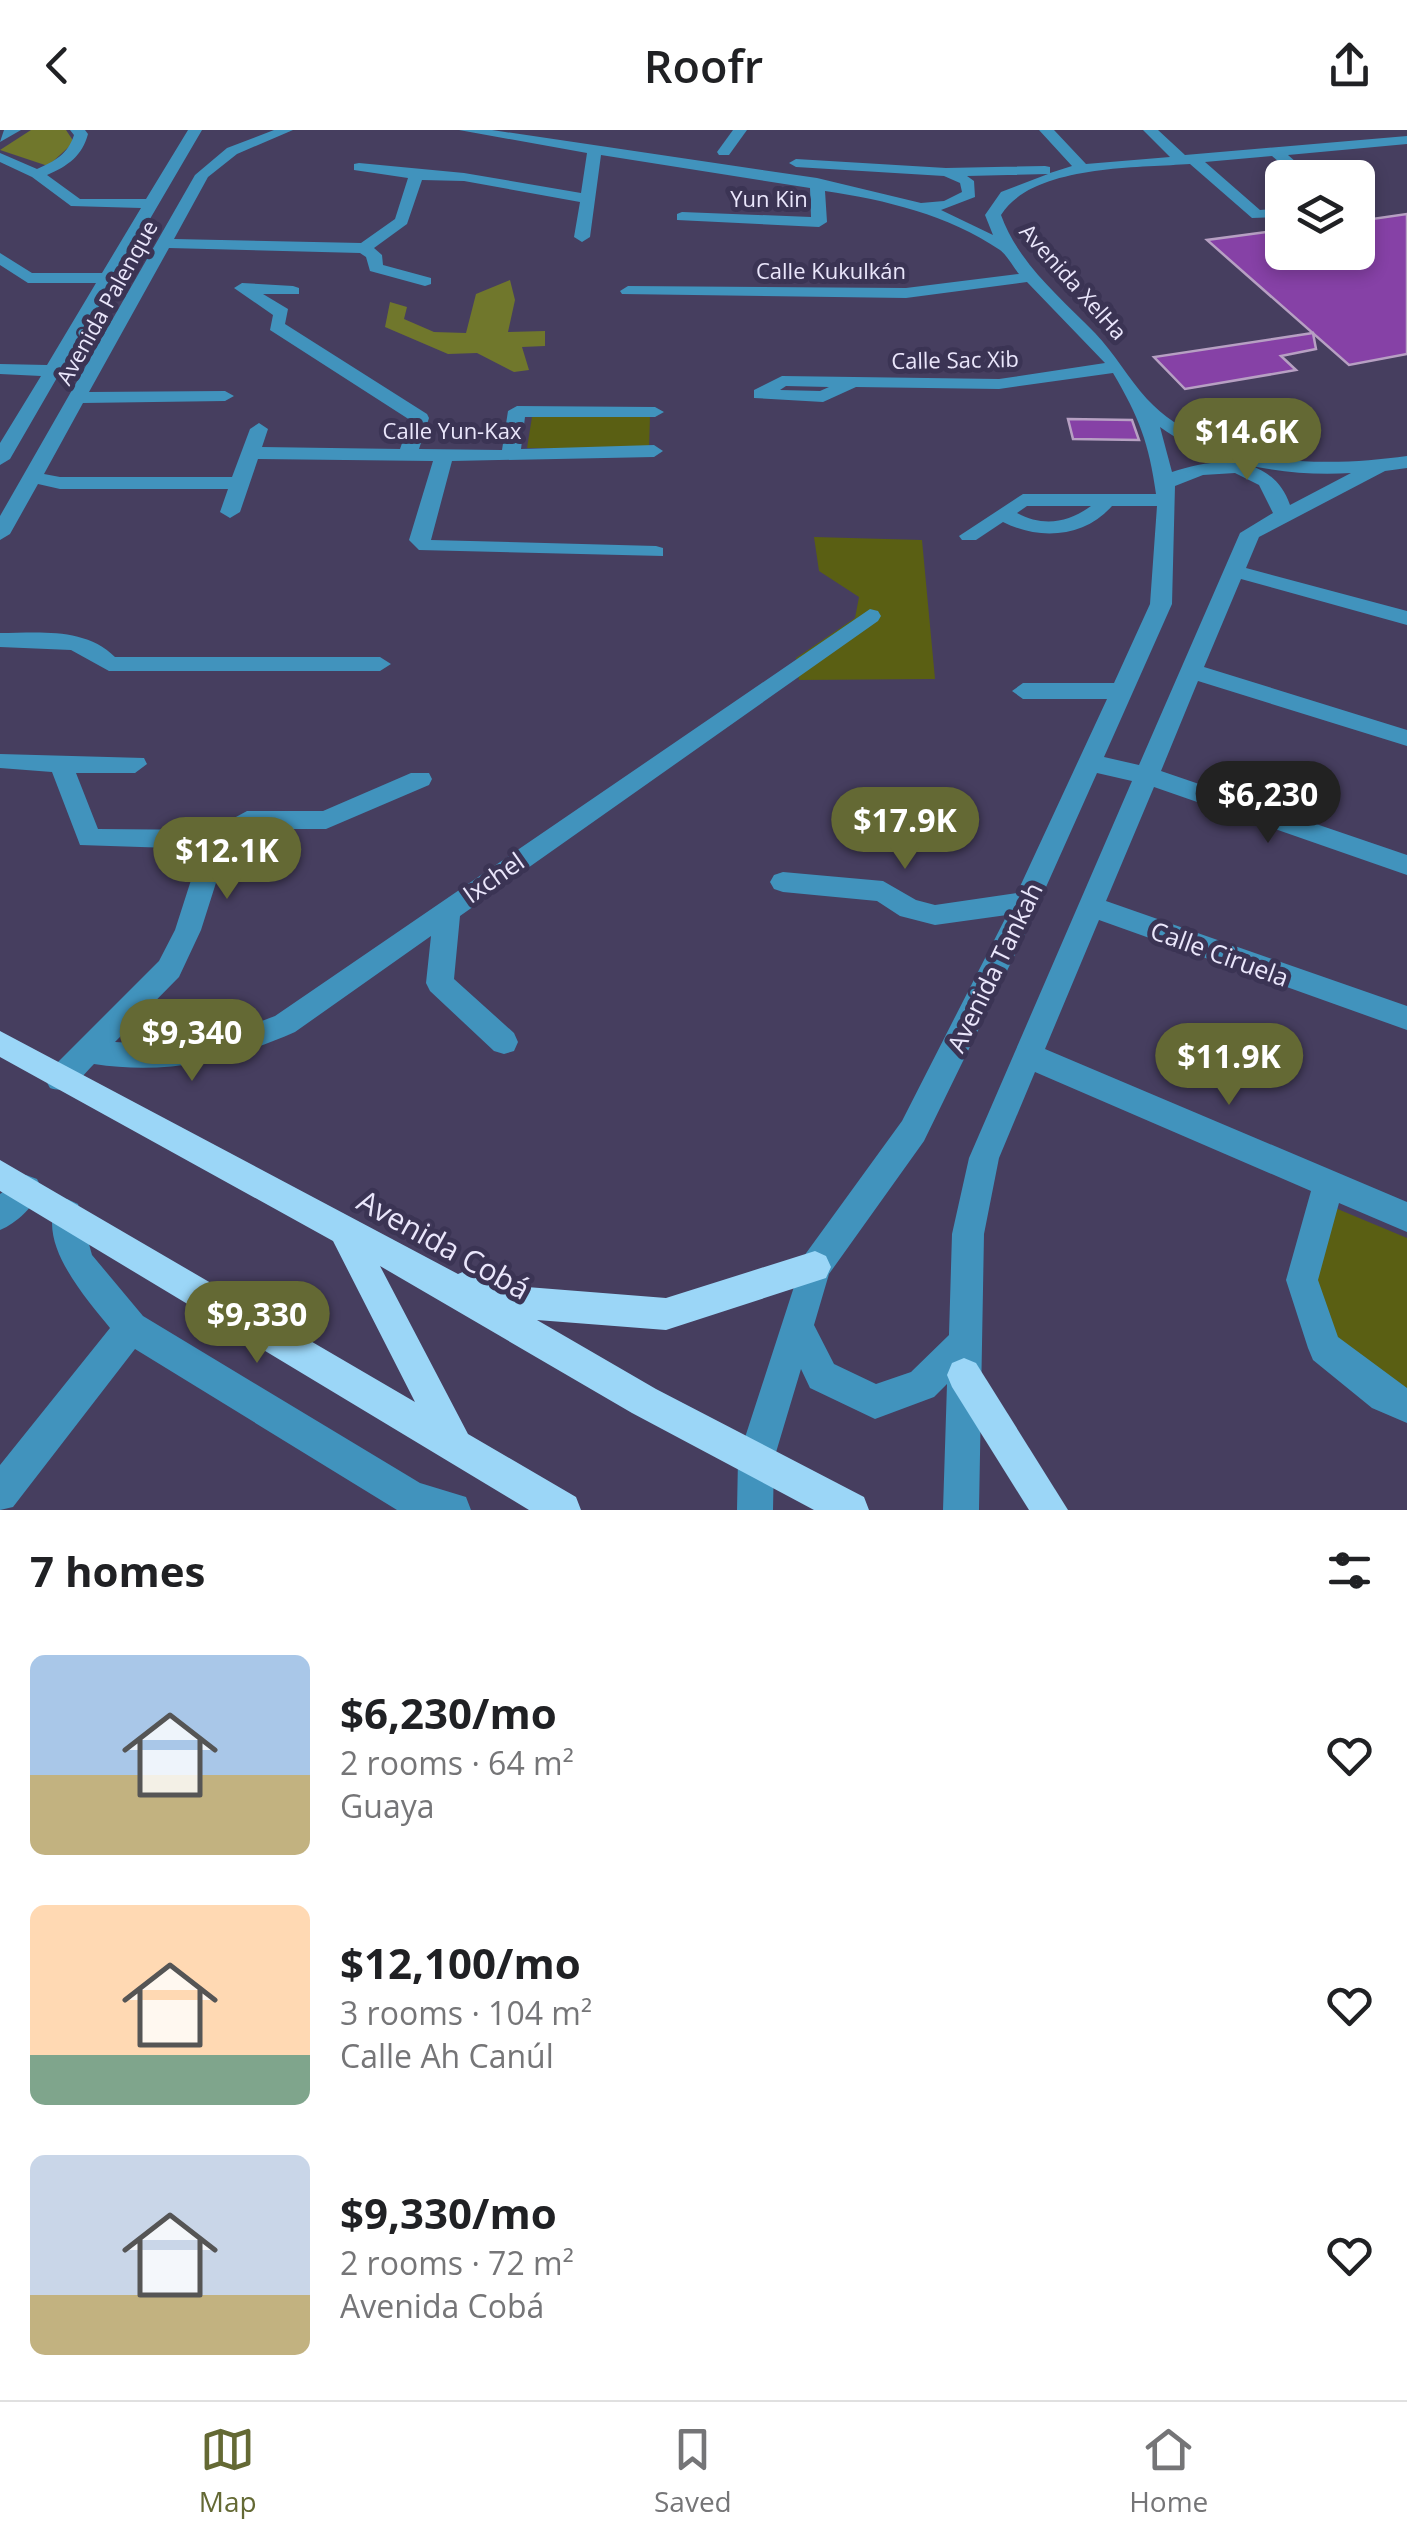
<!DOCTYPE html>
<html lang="en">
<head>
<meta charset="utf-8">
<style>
	body { margin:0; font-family:"Open Sans",sans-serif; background:#f6f6f6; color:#202124; height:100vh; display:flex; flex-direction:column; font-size:38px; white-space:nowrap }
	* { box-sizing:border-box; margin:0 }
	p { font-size:32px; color:#757577 }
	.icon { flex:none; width:55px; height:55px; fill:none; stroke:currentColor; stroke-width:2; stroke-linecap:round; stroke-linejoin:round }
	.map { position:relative; height:1380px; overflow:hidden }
	.drawer { display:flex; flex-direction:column; background:#fff; flex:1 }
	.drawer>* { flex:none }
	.fabs { position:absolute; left:1265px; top:30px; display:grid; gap:20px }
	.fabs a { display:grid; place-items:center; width:110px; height:110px; border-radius:15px; background:#fff; box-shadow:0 5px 15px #0003; font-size:50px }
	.price { position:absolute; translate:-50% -85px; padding:0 22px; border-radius:35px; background:#646934; color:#fff; font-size:32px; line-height:65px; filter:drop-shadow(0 2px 5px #0008) }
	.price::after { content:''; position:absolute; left:50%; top:60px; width:30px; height:22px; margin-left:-15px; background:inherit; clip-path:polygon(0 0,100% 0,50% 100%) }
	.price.on { background:#222; color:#fff }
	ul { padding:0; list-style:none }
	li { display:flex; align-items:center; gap:30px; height:250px; padding:0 30px }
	li span { display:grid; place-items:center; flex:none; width:280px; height:200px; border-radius:15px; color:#555 }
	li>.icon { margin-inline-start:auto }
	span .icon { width:120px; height:120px; fill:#fffc; stroke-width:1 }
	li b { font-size:42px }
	h2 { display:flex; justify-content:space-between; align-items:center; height:120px; padding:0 30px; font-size:42px }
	header { display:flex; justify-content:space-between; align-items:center; height:130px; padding:0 30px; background:#fff; font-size:45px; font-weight:600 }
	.tabs { display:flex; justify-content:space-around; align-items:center; height:140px; border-top:2px solid #e0e0e0; background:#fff; font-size:28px; color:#757577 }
	.tabs a { display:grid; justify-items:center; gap:5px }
	.tabs .on { color:#646934 }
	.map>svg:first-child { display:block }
	.green { fill:#5a5f13 }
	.forest { fill:#70772c }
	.building { fill:#8641a6; stroke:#b7a0c3; stroke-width:2.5 }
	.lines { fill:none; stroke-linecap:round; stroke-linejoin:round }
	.minor { fill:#4193bd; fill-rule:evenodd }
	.major { fill:#9bd6f7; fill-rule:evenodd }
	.labels { text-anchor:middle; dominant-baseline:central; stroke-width:10; stroke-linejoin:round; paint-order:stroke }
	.far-street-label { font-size:22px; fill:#eae6fb; stroke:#3b3454 }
	.street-label { font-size:25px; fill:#eae6fb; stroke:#3b3454 }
	.near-street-label { font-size:30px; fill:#eae6fb; stroke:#3b3454 }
</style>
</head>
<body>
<header><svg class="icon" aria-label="back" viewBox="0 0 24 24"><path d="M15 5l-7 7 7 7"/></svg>Roofr<svg class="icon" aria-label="share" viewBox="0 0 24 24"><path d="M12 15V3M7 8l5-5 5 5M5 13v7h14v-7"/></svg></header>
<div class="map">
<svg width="1407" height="1380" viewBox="0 0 1407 1380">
	<rect width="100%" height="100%" fill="#463e5f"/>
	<g class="green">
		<path d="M532,287H650L649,318H527Z"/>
		<path d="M814,407L922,410L935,549L799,550L796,528L855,488L859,467L819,441Z"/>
		<path d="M1328,1075L1407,1108V1262L1357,1230L1322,1191L1308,1137Z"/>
	</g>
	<g class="forest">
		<path d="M31,0H66L74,12L48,36L0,20Z"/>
		<path d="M510,150L515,170L508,202L545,201V216L522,217L529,240L514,242L477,223L448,224L385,197L390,172L407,177L404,189L434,202L466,203L476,164Z"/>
	</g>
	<g class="building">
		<path d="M1407,84V224L1349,235L1207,110L1282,100V122H1358V91Z"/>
		<path d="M1313,203L1316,219L1281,226L1296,240L1185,259L1154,227Z"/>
		<path d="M1068,289L1132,290L1139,310L1073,309Z"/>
	</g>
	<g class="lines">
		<g class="minor">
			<path d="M4,0H21L0,12Z"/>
			<path d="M70,0H85L88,4C82,26 68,36 47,45L80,69H146L188,0H202L64,236L74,241L58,246L10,329L0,335V313L41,246L0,244V234L47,235L96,153H28L0,135V123L32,143H102L141,78L71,76L32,47L0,32V23L37,39C55,31 68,24 74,5Z"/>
			<path d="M274,0H293L237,24L208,47L174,109L361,113L395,89L408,48L354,40V34L359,33L464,43L581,63L587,23L459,0H492L817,48L921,73L944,71L962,62L960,53L944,46L796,37L789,33L796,29L946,38L1045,36L1050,37V43L1072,36L1039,0H1054L1086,34L1170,27L1143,0H1158L1185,25L1407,6V14L1288,25L1314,48H1298L1272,26L1205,32L1260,80L1282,78V87L1252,88L1190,34C1136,38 1032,35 1001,85C1019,134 1059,166 1095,203C1115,224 1128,248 1147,269C1211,337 1322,338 1407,326V338L1385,341L1259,407L1246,438L1407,481V495L1241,449L1204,537L1407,600V616L1198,551L1161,641L1407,725V745L1154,657L1106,771L1407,876V900L1099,790L1045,919L1407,1072V1102L1339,1073L1318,1150L1338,1207L1407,1258V1293L1372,1278L1313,1230L1308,1218L1286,1150L1311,1061L1035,942L999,1028L984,1104L979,1380H943L947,1254L934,1267L875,1289L810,1258L801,1239L774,1329L773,1380H737L738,1329L804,1126L902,991L1007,785L935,795L900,786L877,771L783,762L774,759L770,752L774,745L783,742L883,751L916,770L935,775L1017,763L1107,569H1023L1012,561L1023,553H1114L1150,474L1157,376H1112C1085,407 1040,411 1003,392L976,410H962L959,406L1023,364H1156C1149,313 1139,287 1113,243L999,259L856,257L823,272L754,268V260L782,246L999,249L1105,233L1027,152L906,168L622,164L620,161L628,156L906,158L1019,144C1013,137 1007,125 1000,120C948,85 886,70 825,61L827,92L819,97L677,90V84L682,82L811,87L810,58L601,25L590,107L582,112L574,107L580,72L464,51L422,50L407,94L374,118L382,125L383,135L431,148V154L425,156L370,141L366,127L360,123L169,118L89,262L225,261L234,266L225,271L83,273L44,344L60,347H232L250,299L259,293L268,299L262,317L400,319L410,290L270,200L273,185L234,158L242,153L293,156L299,158V164H263L288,179L285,194L427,284L429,288L419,319L502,320L508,281L517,276L655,277L664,282L655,287H525L521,319L654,315L663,321L654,327L452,331L431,410L656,416L663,418V426L419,420L409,410L433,331L258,329L240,382L230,388L220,382L228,359H60L38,354L10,404L0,410V386L195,45L227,18ZM1048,44L1001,62L985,85L993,105L941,80L975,67L974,51L967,46ZM786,256L829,257L820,261L780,260ZM1160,297C1213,335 1287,347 1351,343L1290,375C1272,323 1215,327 1172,342ZM1235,343L1259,355L1273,383L1240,403L1139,635L1104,627L1172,474L1175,356L1203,345ZM1027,376H1091C1068,393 1043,397 1017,383ZM1097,643L1132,651L969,1028L952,1104L949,1205L911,1242L876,1254L834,1234L814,1195L829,1144L924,1011L1025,804Z"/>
			<path d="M733,0H747L729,25H719L717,22Z"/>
			<path d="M870,479L878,481L881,486L878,491L460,786L454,849L514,903L518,912L514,921L504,924L494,921L430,861L426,853L431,806L295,902C229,931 166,945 94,934C80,948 70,965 50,958L45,949L50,940L159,831L175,800L201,719L80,715L52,642L0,638V624L144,628L147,634L135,643H76L98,699L212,700L247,681H323L411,643H429L432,649L429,655L326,699H252L228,715L201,800L179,847L115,912C172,916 222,907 275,886Z"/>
			<path d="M0,503C39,503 85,497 115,527H380L391,534L380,541H109L71,520L0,517Z"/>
			<path d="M26,1045L37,1049L42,1059C34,1076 17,1093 0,1100V1064Z"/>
			<path d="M67,1069L78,1074L92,1125L143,1186L420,1353L466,1367L471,1380H397L135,1219L13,1377L0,1380V1335L110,1198C86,1168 38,1115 56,1074Z"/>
		</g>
		<g class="major">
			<path d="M0,901L458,1144L465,1141L527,1157L666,1168L815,1121L826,1126L831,1137L826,1148L666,1200L537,1190L656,1259L864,1367L869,1380H814L632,1283L380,1136L468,1304L576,1367L581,1380H529L0,1061V1030L415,1272L333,1111L0,927Z"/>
			<path d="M964,1228L976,1233L1068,1380H1029L952,1257L947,1245L952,1233Z"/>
		</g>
	</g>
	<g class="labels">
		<g class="far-street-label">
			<text x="769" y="68">Yun Kin</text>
			<text x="831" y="140">Calle Kukulkán</text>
			<text transform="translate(1074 151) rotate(48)">Avenida XelHa</text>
			<text transform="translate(106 172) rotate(-61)">Avenida Palenque</text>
			<text transform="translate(955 229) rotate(-1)">Calle Sac Xib</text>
			<text x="452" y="300">Calle Yun-Kax</text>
		</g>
		<g class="street-label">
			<text transform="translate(493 747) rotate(-35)">Ixchel</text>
			<text transform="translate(1220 823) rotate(20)">Calle Ciruela</text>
			<text transform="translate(994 837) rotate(-64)">Avenida Tankah</text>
		</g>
		<g class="near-street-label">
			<text transform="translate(444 1114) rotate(29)">Avenida Cobá</text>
		</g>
	</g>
</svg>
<div class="fabs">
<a><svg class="icon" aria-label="layers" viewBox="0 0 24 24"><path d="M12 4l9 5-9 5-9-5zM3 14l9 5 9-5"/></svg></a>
</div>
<b class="price" style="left:1247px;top:353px">$14.6K</b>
<b class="price on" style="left:1268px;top:716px">$6,230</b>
<b class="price" style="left:905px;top:742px">$17.9K</b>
<b class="price" style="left:227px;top:772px">$12.1K</b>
<b class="price" style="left:192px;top:954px">$9,340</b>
<b class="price" style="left:1229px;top:978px">$11.9K</b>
<b class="price" style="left:257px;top:1236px">$9,330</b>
</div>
<section class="drawer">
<h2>7 homes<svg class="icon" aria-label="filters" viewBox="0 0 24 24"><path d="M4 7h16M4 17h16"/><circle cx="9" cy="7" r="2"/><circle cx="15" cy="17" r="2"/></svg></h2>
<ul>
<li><span style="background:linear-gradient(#a9c7e8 60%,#c2b280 0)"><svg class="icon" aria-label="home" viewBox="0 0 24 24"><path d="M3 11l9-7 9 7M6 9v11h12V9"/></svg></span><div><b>$6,230/mo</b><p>2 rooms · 64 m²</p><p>Guaya</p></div><svg class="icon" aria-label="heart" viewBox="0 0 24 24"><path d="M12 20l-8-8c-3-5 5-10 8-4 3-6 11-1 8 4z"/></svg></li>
<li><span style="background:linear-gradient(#ffd9b3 75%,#7fa58c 0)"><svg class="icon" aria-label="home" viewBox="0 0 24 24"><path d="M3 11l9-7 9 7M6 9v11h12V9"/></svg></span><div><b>$12,100/mo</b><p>3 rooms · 104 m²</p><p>Calle Ah Canúl</p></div><svg class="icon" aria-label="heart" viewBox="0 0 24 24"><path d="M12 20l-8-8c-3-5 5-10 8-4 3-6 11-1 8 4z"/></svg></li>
<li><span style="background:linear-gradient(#c9d6e8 70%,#c2b280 0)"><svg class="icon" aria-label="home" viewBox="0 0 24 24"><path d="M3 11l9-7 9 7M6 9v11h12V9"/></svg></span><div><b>$9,330/mo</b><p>2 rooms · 72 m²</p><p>Avenida Cobá</p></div><svg class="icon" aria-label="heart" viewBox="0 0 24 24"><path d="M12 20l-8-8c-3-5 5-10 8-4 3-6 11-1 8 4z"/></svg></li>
</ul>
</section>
<nav class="tabs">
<a class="on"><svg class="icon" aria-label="map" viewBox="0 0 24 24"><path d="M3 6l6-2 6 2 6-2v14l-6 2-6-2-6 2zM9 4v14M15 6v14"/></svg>Map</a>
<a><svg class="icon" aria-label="saved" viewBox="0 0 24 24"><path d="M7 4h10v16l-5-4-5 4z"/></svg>Saved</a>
<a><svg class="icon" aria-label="home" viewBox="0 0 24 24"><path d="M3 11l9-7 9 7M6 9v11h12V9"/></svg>Home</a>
</nav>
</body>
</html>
